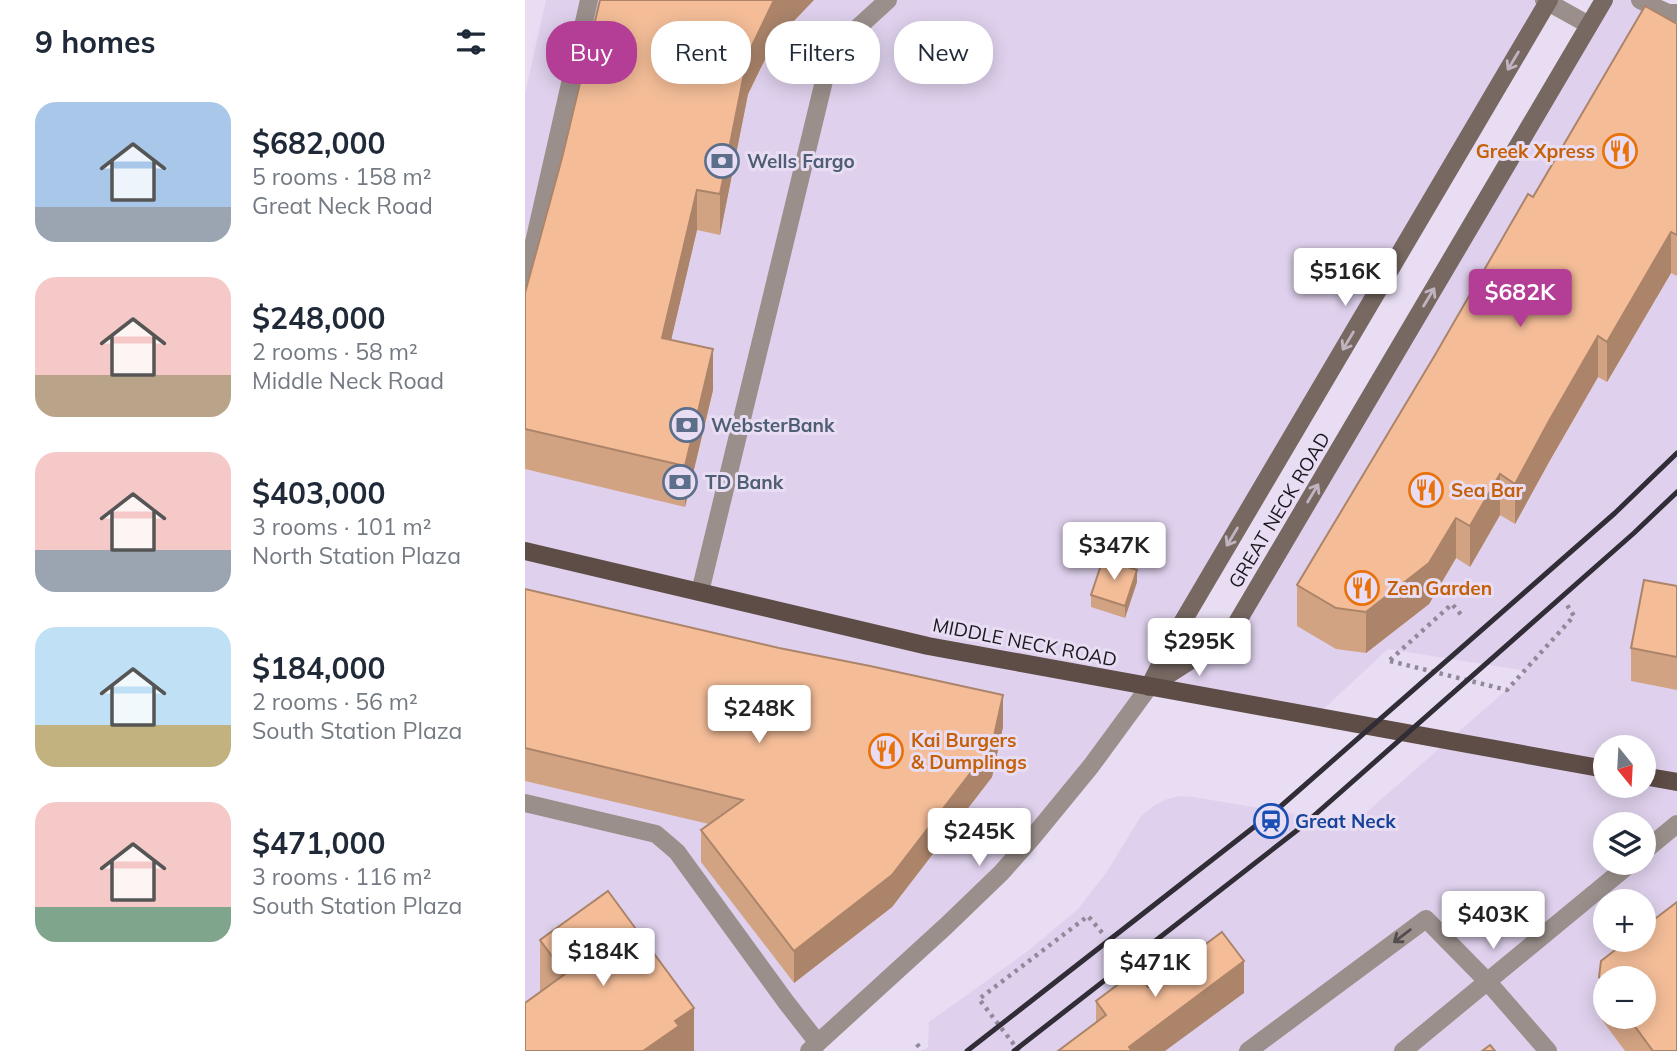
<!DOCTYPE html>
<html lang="en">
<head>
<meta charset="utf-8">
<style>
	body { margin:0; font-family:Mulish,sans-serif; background:#f2f2f3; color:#1f2937; height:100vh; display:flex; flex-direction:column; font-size:26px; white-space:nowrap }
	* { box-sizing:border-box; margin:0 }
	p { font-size:23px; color:#747a83 }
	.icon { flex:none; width:38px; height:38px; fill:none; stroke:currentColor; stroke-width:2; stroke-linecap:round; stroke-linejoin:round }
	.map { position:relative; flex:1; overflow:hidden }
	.details { display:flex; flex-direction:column; background:#fff; width:525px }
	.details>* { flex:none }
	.guide { position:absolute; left:21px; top:21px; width:665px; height:63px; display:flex; gap:14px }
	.needle { width:46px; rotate:162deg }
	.controls { position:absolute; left:1068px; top:735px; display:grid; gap:14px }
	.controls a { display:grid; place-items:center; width:63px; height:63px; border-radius:50%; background:#fff; box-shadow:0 4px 18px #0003; font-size:35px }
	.price { position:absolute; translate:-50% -60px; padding:0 16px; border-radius:7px; background:#fff; color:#222; font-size:23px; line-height:46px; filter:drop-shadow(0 2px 4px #0008) }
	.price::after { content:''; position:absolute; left:50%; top:42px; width:21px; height:16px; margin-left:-10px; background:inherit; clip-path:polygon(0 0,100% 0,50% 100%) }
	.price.on { background:#b43e95; color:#fff }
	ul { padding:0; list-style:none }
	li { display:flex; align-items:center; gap:21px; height:175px; padding:0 35px }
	li span { display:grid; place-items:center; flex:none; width:196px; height:140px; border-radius:21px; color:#555 }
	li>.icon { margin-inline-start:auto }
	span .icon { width:84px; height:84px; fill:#fffc; stroke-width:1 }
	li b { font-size:30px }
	h2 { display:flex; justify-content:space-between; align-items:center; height:84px; padding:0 35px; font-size:30px }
	.chip { padding:0 24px; border-radius:28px; background:#fff; box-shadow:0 4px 18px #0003; font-size:24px; line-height:63px }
	.chip.on { background:#b43e95; color:#fff }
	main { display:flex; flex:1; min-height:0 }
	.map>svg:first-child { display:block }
	.built { fill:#dfd1ed; fill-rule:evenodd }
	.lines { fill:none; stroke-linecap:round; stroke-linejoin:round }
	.path { stroke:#918999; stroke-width:4.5; stroke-dasharray:3.5 5; stroke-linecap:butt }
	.service { stroke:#9a8f8b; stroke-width:18 }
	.minor { stroke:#9a8f8b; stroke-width:18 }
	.tertiary { stroke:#9a8f8b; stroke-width:18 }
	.secondary { stroke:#776862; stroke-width:18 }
	.primary { stroke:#5e4c46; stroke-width:18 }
	.rail { stroke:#312d36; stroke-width:5 }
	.wall { fill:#d2a383; fill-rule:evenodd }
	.shaded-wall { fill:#ab846a }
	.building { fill:#f4bd98; stroke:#ab846a; stroke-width:2 }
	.oneway { stroke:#c0b4c0 }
	.oneway2 { stroke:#544d4f }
	.labels { text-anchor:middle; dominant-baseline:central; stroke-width:6; stroke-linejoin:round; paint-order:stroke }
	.food-label { font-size:19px; font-weight:bold; fill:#c56008; stroke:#e8ddf2; text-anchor:start }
	.service-label { font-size:19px; font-weight:bold; fill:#4e5e75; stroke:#e8ddf2; text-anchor:start }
	.street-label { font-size:19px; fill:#1a171e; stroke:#e8ddf2 }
	.transit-label { font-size:19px; font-weight:bold; fill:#164399; stroke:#e8ddf2; text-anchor:start }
</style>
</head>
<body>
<main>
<section class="details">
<h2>9 homes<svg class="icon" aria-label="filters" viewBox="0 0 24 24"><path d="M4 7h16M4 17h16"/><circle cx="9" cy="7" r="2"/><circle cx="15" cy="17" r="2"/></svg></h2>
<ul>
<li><span style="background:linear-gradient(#a9c7e8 75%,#9aa5b1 0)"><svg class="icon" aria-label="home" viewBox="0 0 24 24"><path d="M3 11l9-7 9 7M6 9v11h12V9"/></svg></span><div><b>$682,000</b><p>5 rooms · 158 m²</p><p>Great Neck Road</p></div></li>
<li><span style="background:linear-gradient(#f6c9c9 70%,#b9a48a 0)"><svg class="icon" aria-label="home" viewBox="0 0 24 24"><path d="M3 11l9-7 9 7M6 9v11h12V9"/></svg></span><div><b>$248,000</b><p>2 rooms · 58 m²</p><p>Middle Neck Road</p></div></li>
<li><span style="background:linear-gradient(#f6c9c9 70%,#9aa5b1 0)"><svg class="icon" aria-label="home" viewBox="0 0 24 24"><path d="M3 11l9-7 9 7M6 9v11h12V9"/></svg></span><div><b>$403,000</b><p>3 rooms · 101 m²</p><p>North Station Plaza</p></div></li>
<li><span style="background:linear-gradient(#bfe0f5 70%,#c2b280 0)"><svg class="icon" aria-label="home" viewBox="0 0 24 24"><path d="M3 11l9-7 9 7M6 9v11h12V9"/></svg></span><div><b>$184,000</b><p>2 rooms · 56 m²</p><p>South Station Plaza</p></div></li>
<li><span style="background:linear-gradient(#f6c9c9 75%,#7fa58c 0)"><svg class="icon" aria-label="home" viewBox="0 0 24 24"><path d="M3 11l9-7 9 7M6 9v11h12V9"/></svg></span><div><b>$471,000</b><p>3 rooms · 116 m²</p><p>South Station Plaza</p></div></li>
</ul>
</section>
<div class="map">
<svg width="1152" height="1051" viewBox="0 0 1152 1051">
	<rect width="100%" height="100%" fill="#e8ddf2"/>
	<path class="built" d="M21,0H1024L625,685L704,636L1079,0H1106L1152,33V1051H398L403,1047L404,1022L503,951L553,909L581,873L616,816L628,806L642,799L655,796L668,797L828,824L1003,671L863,649L793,714L624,687L507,838L284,1051H0V94ZM1080,747H1118V786H1080ZM1080,824H1118V863H1080ZM1080,901H1118V940H1080ZM1080,978H1118V1017H1080Z"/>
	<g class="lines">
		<g class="path">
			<path d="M865,660L927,604L938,617"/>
			<path d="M865,661L982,690L1049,616L1042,605"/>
			<path d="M392,1044L397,1051"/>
			<path d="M494,1051L454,999L563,916L579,935"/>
		</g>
		<g class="service">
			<path d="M1019,0L1064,25"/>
			<path d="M1115,0L1143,13H1152"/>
			<path d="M0,282L64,0"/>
			<path d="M175,592L306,52L363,0"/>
			<path d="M0,803L131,834L152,852L261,1002L293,1043"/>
			<path d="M723,1051L901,919L962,981"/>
		</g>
		<path class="minor" d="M962,981L1023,1051"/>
		<g class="tertiary">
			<path d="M1118,852L1152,824"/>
			<path d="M284,1051L421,926L476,873L507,838L566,766L624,687"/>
			<path d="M878,1051L1106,863"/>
		</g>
		<g class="secondary">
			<path d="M624,687L704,636L1079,0"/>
			<path d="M624,687L651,633L1024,0"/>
		</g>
		<g class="primary">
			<path d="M0,551L403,646L1080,769"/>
			<path d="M1118,776L1152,782"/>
		</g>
		<g class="rail">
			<path d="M442,1051L756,806L1090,513L1152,453"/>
			<path d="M489,1051L775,828L1109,533L1152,492"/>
		</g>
	</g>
	<g class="wall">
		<path d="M1152,24V276L1146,273L1082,382L1073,377L1024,462L990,524L975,515L945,567L931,558L904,604L841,653L811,649L772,626V585L1008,197Z"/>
		<path d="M248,43L223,94L195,235L172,230L146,340L188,390L160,507L0,469V293Z"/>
		<path d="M612,582L600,618L566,607V595Z"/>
		<path d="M1152,586V690L1106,681V648Z"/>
		<path d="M0,589L478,727L467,777L367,907L269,983L176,862V830L184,824L0,781Z"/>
		<path d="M1152,902V1051H1100L1074,1016V977L1076,961L1103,940H1118V928ZM1080,978H1118V1017H1080Z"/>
		<path d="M15,940L169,1051L15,992Z"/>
		<path d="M623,987L719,993L571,1022V1001Z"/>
	</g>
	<g class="shaded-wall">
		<path d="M250,0H289L248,43L223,94L195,235V194L223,54L248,2Z"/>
		<path d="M172,190V230L137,379V338Z"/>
		<path d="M1146,232V273L1082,382V342Z"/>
		<path d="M1073,336V377L1024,462L990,524V484L1024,421Z"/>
		<path d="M188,349V390L160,507V466Z"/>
		<path d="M975,474V515L945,567V526Z"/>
		<path d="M931,518V558L904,604L841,653V612Z"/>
		<path d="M612,570V582L600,618V606Z"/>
		<path d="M478,695V727L467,777L367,907L269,983V951Z"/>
		<path d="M719,961V993L640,1051H604V1047Z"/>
		<path d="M169,1008V1051H118L150,1021Z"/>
	</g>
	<g class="building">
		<path d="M75,0H250L248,2L223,54L195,194L172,190L137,338L188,349L160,466L0,429V293L37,158Z"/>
		<path d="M1120,6L1152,24V235L1146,232L1082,342L1073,336L1024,421L990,484L975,474L945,526L931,518L904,563L841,612L811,608L772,585L910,355L1003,194L1008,197Z"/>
		<path d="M578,559L612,570L600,606L566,595Z"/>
		<path d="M1119,580L1152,586V657L1106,648Z"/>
		<path d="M0,589L254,648L345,666L478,695L467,745L367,875L269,951L176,830L218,800L0,748Z"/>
		<path d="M83,891L169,1008L150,1021L154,1026L118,1051H0V1003L40,974L15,940Z"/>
		<path d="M1152,902V1051H1128L1103,1017H1118V978H1080V986L1074,977L1076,961L1103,940H1118V928Z"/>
		<path d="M697,932L719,961L604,1047L607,1051H533L581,1015L571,1001L611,971L623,987Z"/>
		<path d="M965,1045L970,1051H957Z"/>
	</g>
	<defs><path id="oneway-shaft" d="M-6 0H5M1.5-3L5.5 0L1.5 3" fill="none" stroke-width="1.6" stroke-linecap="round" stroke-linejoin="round" transform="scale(1.75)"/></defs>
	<g class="oneway">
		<use href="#oneway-shaft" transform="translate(988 61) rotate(121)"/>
		<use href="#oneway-shaft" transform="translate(904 297) rotate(-59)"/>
		<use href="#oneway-shaft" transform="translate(823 341) rotate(121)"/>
		<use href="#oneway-shaft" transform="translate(788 493) rotate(-59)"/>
		<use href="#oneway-shaft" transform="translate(707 537) rotate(121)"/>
	</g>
	<use class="oneway2" href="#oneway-shaft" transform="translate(877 936) rotate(143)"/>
	<defs>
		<g id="restaurant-ring" transform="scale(1.75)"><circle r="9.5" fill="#e8ddf2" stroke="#e8710a" stroke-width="1.5"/><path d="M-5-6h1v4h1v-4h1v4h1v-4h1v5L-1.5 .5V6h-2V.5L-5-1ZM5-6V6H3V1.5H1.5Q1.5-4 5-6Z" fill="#e8710a"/></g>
		<g id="bank-ring" transform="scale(1.75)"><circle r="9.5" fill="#e8ddf2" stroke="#5c6f8a" stroke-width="1.5"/><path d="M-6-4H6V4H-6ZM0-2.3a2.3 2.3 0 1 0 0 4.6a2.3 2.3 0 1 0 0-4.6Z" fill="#5c6f8a"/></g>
		<g id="station-ring" transform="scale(1.75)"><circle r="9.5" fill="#e8ddf2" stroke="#1a4fb4" stroke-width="1.5"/><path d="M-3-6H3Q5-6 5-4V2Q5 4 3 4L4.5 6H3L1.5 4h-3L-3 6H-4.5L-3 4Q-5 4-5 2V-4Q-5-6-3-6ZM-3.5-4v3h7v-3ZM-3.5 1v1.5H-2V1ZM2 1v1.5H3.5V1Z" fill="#1a4fb4"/></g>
	</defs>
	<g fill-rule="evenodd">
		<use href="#restaurant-ring" x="1095" y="151"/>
		<use href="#bank-ring" x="197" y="161"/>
		<use href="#bank-ring" x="162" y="425"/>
		<use href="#bank-ring" x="155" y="482"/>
		<use href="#restaurant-ring" x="901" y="490"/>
		<use href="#restaurant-ring" x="837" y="588"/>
		<use href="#restaurant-ring" x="361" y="751"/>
		<use href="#station-ring" x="746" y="821"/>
	</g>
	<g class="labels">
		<g class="food-label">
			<text x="1070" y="151" text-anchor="end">Greek Xpress</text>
			<text x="926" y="490">Sea Bar</text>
			<text x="862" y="588">Zen Garden</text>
			<text x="386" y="740">Kai Burgers<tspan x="386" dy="22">&amp; Dumplings</tspan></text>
		</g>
		<g class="service-label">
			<text x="222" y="161">Wells Fargo</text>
			<text x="186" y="425">WebsterBank</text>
			<text x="180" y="482">TD Bank</text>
		</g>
		<g class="street-label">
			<text transform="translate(754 510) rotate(-59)">GREAT NECK ROAD</text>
			<text transform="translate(500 642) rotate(11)">MIDDLE NECK ROAD</text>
		</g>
		<g class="transit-label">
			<text x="770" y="821">Great Neck</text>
		</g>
	</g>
</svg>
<div class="controls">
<a><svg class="needle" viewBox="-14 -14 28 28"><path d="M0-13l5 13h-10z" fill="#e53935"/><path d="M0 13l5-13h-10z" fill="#747a83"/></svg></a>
<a><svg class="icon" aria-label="layers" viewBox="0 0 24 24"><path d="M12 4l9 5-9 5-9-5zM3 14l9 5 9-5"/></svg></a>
<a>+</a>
<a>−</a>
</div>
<b class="price" style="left:820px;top:308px">$516K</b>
<b class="price on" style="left:995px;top:329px">$682K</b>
<b class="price" style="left:589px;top:582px">$347K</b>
<b class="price" style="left:674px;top:678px">$295K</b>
<b class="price" style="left:234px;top:745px">$248K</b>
<b class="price" style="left:454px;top:868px">$245K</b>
<b class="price" style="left:968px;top:951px">$403K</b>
<b class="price" style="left:78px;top:988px">$184K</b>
<b class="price" style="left:630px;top:999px">$471K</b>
<div class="guide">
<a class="chip on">Buy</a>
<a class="chip">Rent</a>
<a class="chip">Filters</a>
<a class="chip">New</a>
</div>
</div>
</main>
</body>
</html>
